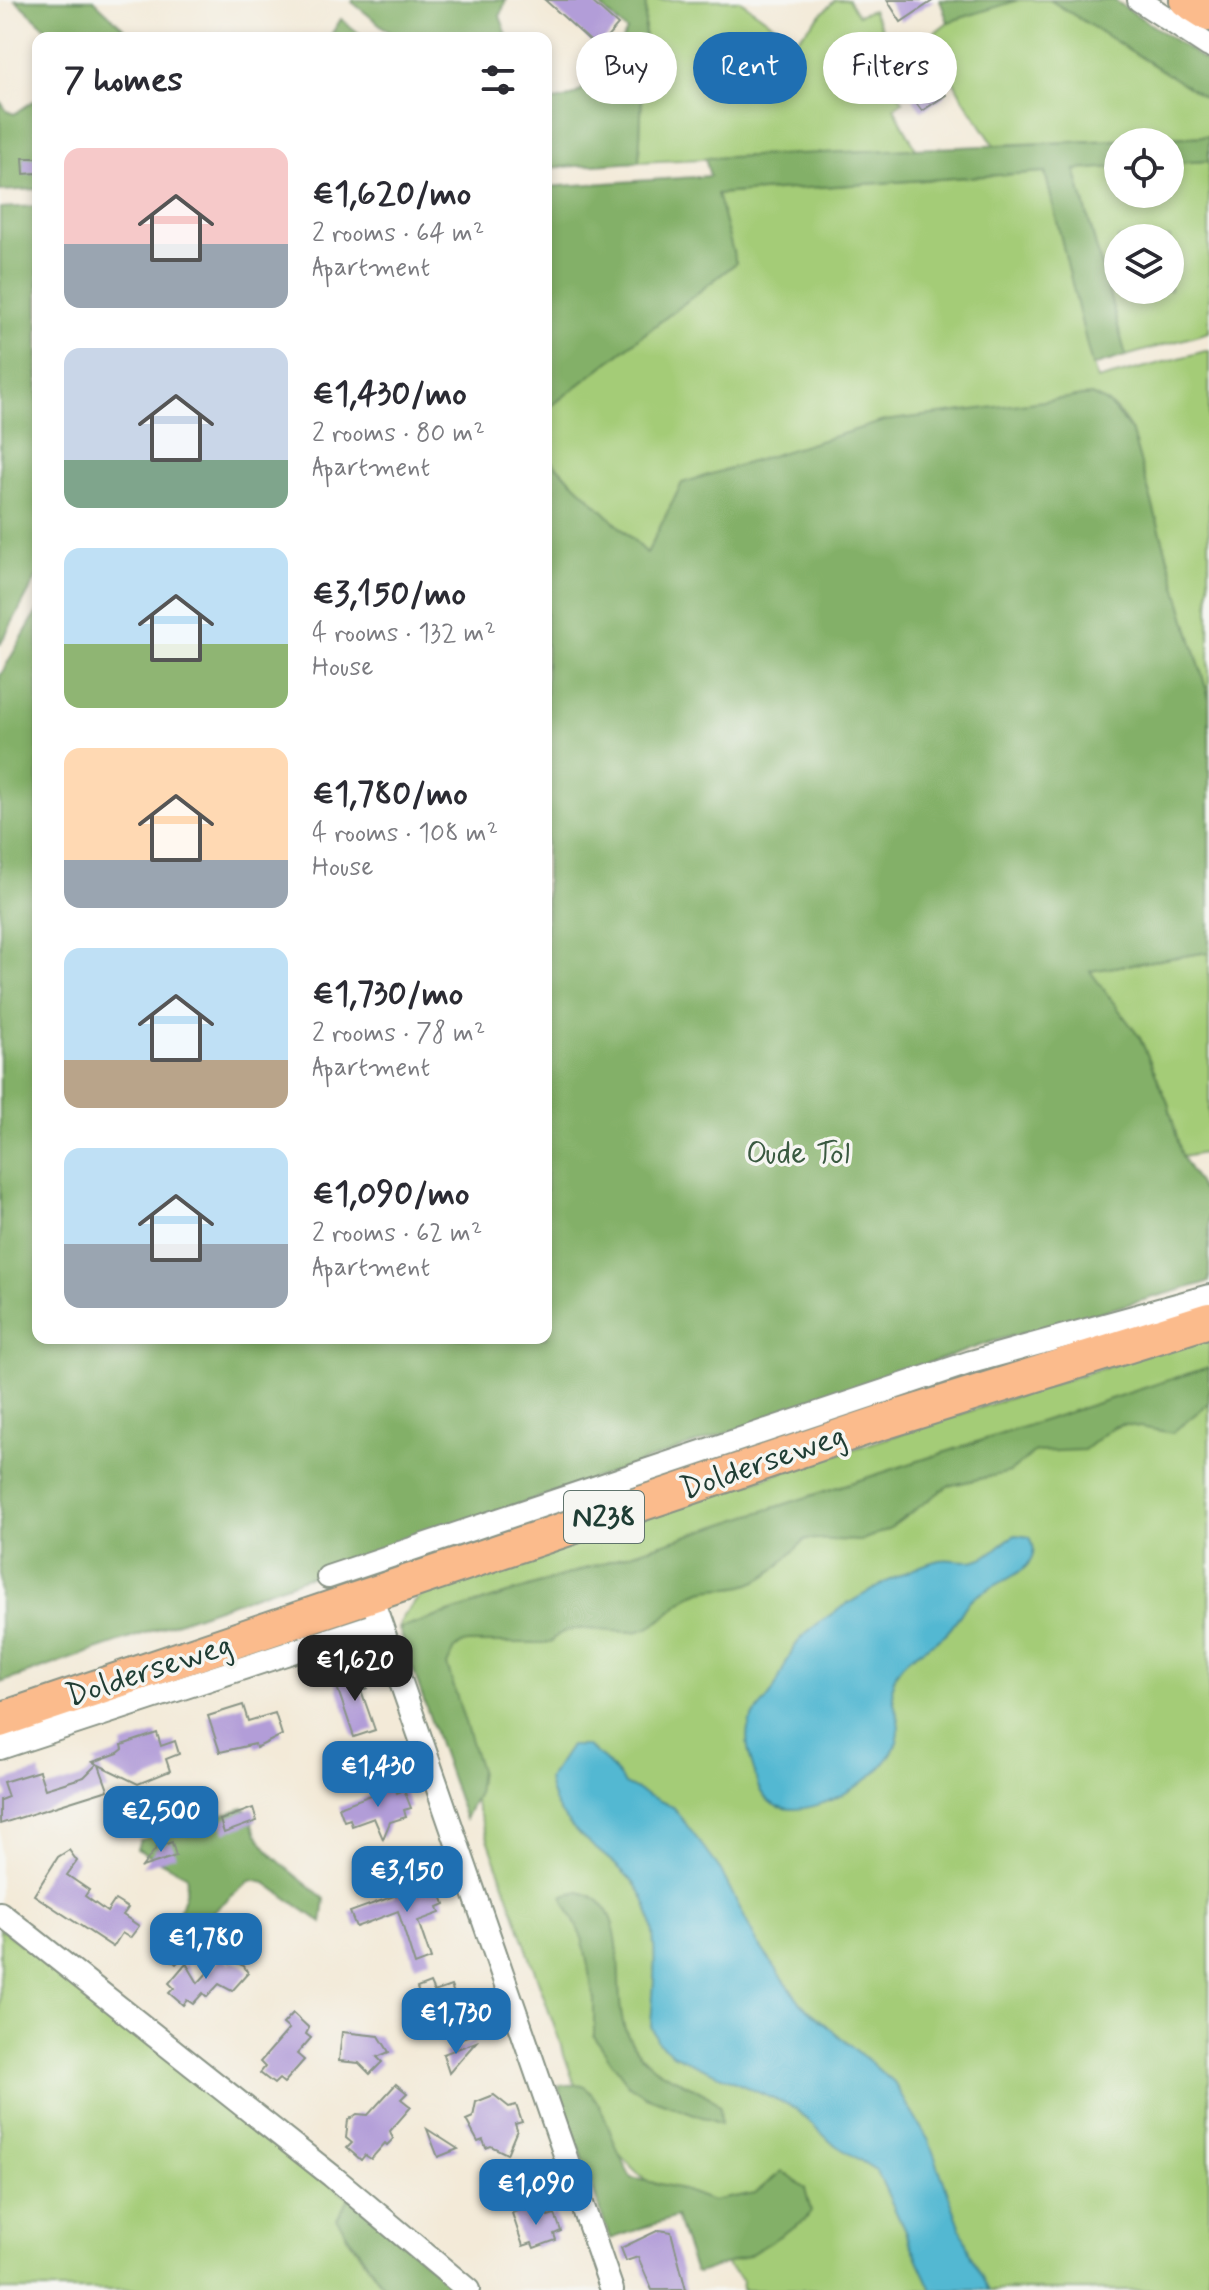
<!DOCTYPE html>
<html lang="en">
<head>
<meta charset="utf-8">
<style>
	body { margin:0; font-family:Mynerve,sans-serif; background:#f7f7f7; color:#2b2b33; height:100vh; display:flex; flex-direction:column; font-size:30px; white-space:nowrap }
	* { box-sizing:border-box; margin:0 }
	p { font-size:26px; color:#7c7c81 }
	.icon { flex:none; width:44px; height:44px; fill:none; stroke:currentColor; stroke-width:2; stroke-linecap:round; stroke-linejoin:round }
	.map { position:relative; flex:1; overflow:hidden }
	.panel { position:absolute; left:32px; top:32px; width:520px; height:1312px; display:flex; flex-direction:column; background:#fff; border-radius:16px; box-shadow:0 4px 12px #0003 }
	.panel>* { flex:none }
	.hud { position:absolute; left:576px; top:32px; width:512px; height:72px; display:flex; gap:16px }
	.buttons { position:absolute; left:1104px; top:128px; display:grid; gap:16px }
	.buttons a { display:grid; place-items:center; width:80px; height:80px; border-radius:50%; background:#fff; box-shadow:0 4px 12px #0003; font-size:40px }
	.price { position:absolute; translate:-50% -68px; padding:0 18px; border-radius:16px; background:#1f6fb2; color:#fff; font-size:26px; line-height:52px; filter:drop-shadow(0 2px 4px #0008) }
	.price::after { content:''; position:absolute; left:50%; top:48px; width:24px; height:18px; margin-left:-12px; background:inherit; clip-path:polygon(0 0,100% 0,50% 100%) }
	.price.on { background:#222; color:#fff }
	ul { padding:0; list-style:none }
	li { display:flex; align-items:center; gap:24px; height:200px; padding:0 32px }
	li span { display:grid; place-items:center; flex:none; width:224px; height:160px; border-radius:16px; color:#555 }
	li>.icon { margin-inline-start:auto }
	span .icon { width:96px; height:96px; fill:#fffc; stroke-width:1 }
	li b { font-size:34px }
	h2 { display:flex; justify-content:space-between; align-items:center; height:96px; padding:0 32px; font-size:34px }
	.tag { padding:0 28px; border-radius:36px; background:#fff; box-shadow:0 4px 12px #0003; font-size:28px; line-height:72px }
	.tag.on { background:#1f6fb2; color:#fff }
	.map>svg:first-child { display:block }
	.green { fill:#a4cc77; stroke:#628456; stroke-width:2; fill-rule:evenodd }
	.forest { fill:#83b068; stroke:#51764e; stroke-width:2 }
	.water { fill:#53b8d2; stroke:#397a83; stroke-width:2 }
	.building { fill:#b29dd8 }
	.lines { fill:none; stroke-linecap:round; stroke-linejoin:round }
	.minor-casing { stroke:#899486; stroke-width:26 }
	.primary-casing { stroke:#899486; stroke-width:38 }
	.minor { stroke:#fff; stroke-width:22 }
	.primary { stroke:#fbbb8c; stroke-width:34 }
	.labels { text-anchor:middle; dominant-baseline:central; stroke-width:7; stroke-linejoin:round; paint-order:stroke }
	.shield { fill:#f6f6f2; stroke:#60746d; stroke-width:2 }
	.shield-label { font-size:30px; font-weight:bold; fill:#1f3d34 }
	.park-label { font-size:32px; fill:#3a5a41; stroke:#f6f6f2 }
	.street-label { font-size:32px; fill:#1f3d34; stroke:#f6f6f2 }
</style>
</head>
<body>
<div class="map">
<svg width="1209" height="2290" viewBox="0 0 1209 2290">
	<rect width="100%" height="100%" fill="#f6f6f2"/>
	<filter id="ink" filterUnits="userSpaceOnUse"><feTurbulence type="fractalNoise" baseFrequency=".0125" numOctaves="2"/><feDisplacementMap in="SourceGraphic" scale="16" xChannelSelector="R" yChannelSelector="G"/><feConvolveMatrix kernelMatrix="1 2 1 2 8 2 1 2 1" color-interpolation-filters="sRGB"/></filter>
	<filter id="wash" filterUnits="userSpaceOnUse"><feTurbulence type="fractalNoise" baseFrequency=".006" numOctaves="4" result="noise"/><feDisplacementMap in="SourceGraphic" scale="32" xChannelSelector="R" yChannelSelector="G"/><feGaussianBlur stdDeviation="1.8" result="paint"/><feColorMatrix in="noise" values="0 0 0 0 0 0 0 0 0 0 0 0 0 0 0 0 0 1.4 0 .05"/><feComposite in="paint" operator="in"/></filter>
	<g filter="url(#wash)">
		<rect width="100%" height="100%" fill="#f3ead8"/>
		<g class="green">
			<path d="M643,0H739L796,40L835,0H848L858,15L872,10L902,67L886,77L903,101L894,108L916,149L639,162L646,2Z"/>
			<path d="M1018,0H1050L1209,100V136L994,145L961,95L930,36L948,22Z"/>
			<path d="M1209,161V332L1126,356L1075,169L1118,167V194H1170V163ZM1118,238H1170V290H1118Z"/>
			<path d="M1045,172L1097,380L1209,350V699L1131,430C1112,398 1097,394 1062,399L647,554L546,456V410L736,263L716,194Z"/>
			<path d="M1209,952V1152L1182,1157L1168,1103L1140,1038L1089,971Z"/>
			<path d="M1209,1333V1367L399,1629L403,1616L427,1588Z"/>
			<path d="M1209,1398V2290H742L743,2281L588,2122L420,1646Z"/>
			<path d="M0,1928L349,2198L346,2235L386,2290H0Z"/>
		</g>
		<g class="forest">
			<path d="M15,0H94L134,38H57Z"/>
			<path d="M354,0H506L500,16L508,38H397L352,2Z"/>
			<path d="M594,0L646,2L639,162L546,168V100C582,107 612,58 627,31Z"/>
			<path d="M940,0H1018L948,22Z"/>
			<path d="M1050,0H1114L1209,63V100Z"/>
			<path d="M341,19L365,38H329Z"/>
			<path d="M38,98V189L0,191V101L7,111L14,114Z"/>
			<path d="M1209,136V161L1170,163V142H1118V167L1075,170L1126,356L1092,366L1045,172L717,194L736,263L546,410V187L710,176L705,158Z"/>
			<path d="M38,206V575L0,645V208Z"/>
			<path d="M1091,395L1108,403L1131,430L1209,699V952L1090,971L1140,1038L1168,1103L1182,1157L1209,1201V1282L991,1342L0,1683V676L38,610V1338H546V456L647,553L682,483L884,421Z"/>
			<path d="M1209,1367V1403L1172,1433L1123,1424L1113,1427L1084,1450L1035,1452L1010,1472L948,1486L887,1530L860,1541L806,1539C786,1557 771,1579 743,1586C727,1590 709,1586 694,1594C673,1604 662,1626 639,1631C614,1637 566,1616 551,1643H463L455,1649L447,1665L480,1770L477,1795L465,1819L399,1629Z"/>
			<path d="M243,1808L251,1814C255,1851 298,1876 325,1899L322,1923L266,1883L251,1880L192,1929H184L177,1923C178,1906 190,1891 186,1875L137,1849L140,1840Z"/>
			<path d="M580,1892C638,1905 607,1997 628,2036C651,2080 682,2076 715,2101L720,2107L721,2124L646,2096L629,2085L611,2061L594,2036V1999L583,1940L562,1896Z"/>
			<path d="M558,2086C568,2085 582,2082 589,2091C608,2111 616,2157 632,2178L678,2188L712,2201L755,2193L782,2171L805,2188L811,2211L806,2219L748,2256L698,2273L695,2272L676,2217L610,2239Z"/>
			<path d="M349,2198L459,2290H386L337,2219Z"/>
		</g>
		<g class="water">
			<path d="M923,59L931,71L913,85L903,72Z"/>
			<path d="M1016,1535L1030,1537C1050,1576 981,1582 965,1607C959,1616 952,1630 943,1636C926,1649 901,1657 894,1679C885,1707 917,1726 883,1765C861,1790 781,1836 759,1788C756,1783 756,1776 754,1771C750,1758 745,1742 748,1729C750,1713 767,1704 774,1689C788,1662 789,1645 816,1625C841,1606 910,1566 940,1560C951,1558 964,1563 976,1560C993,1556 1001,1541 1016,1535Z"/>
			<path d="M570,1746H587L605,1760L625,1784L673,1807L720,1869L757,1942L801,2003L894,2083L929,2141L971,2256L989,2290H932L877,2171L832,2143L796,2109L674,2055L658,2042L651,2026C653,1985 661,1935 643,1897C621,1854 555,1837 548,1779Z"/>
		</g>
		<g id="blocks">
			<g class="building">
				<path d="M545,0H590L618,25L598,48Z"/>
				<path d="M887,0H934L901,22Z"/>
				<path d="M937,83L946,95L922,111L913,99Z"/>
				<path d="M23,158H38V173L24,174Z"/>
				<path d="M361,1670L367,1688L361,1690L375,1730L354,1737L335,1681Z"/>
				<path d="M243,1705L248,1721L275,1713L282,1735L256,1748L255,1744L220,1752L208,1716Z"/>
				<path d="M157,1733L161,1746L175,1741L179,1754L166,1759L170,1771L138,1784L99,1765L108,1790L0,1824V1800L8,1797L3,1782L39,1771L45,1789L84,1777L97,1764L93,1762L118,1753L123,1749L122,1745Z"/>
				<path d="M395,1786L397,1793L404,1790L411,1808L404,1810L406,1817L390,1822L383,1839L374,1818L352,1826L350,1819L344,1821L339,1807Z"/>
				<path d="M253,1808L257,1821L224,1833L220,1820Z"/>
				<path d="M172,1842L176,1856L142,1867L157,1847Z"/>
				<path d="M69,1850L77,1861L67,1875L89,1890L85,1896L107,1912L115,1900L128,1908L123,1915L139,1926L130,1938L122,1933L113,1947L34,1895L58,1857Z"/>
				<path d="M412,1880L415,1888L429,1883L432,1889L439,1887L445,1904L438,1907L440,1913L418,1921L431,1959L415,1965L398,1911L356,1927L350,1912L397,1895L394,1886Z"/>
				<path d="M169,1936H174L190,1950L176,1964L159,1949Z"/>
				<path d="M222,1957L230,1964L233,1961L244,1966L248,1973L232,1991L219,1984L207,1997L203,1993L193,2004L187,2000L183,2005L169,1993L174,1988L169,1983L186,1963L198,1983Z"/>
				<path d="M430,1983L434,1992L451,1986L455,1996L468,1992L470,1998L477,1996L483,2013L476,2015L479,2032L450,2042L442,2018L427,2017L417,1988Z"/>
				<path d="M293,2013L309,2028L306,2034L311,2038L297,2054L304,2060L284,2083L279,2079L274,2084L260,2073L265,2067L260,2062L289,2029L283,2024Z"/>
				<path d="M342,2032L379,2036L389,2052L377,2057L382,2062L370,2074L359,2063L339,2061Z"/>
				<path d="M476,2042L449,2073L443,2054Z"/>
				<path d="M396,2084L407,2093L401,2099L411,2107L390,2131L393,2139L387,2145L385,2143L371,2159L365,2155L361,2160L347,2148L352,2143L346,2138L348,2120L357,2114L368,2115Z"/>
				<path d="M494,2095L509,2107L516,2105L522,2122L515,2124L517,2130L507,2154L491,2146L486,2148L483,2140L478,2142L466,2120L473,2117L476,2102Z"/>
				<path d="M427,2129L458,2149L438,2157Z"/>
				<path d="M530,2206L533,2214L545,2210L548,2216L555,2214L561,2231L554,2234L556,2240L534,2248L532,2243L523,2246L512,2213Z"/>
				<path d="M659,2230L671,2232L686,2290H652L638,2257L626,2261L621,2248Z"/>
			</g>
		</g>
	</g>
	<g filter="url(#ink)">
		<use href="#blocks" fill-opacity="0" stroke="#899486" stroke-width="2"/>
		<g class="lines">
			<g class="minor-casing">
				<g id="minor">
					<path d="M1139,0L1209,46"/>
					<path d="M328,1577L971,1362L1209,1296"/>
					<path d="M371,1596L612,2290"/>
					<path d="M0,1748L380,1623"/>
					<path d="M0,1913L332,2176L468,2290"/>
				</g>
			</g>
			<g class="primary-casing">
				<g id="primary">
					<path d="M1187,0L1209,14"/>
					<path d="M0,1720L877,1424L1209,1320"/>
				</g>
			</g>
			<use href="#minor" class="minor"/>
			<use href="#primary" class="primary"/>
		</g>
	</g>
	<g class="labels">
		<rect class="shield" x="564" y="1491" width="80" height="52" rx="6"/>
		<g class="shield-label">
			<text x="604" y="1517">N238</text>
		</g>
		<g class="park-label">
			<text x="798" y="1154">Oude Tol</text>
		</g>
		<g class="street-label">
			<text transform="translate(763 1463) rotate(-19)">Dolderseweg</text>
			<text transform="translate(149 1671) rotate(-18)">Dolderseweg</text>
		</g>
	</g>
</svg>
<div class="buttons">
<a><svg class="icon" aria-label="locate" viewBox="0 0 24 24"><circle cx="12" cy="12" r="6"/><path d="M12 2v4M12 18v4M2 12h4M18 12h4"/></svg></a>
<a><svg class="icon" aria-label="layers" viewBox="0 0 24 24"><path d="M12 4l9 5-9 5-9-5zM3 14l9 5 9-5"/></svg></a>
</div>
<b class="price on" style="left:355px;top:1703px">€1,620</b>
<b class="price" style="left:378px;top:1809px">€1,430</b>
<b class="price" style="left:161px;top:1854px">€2,500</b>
<b class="price" style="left:407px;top:1914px">€3,150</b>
<b class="price" style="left:206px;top:1981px">€1,780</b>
<b class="price" style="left:456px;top:2056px">€1,730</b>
<b class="price" style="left:536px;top:2227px">€1,090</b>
<div class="hud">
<a class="tag">Buy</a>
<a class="tag on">Rent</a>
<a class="tag">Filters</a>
</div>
<section class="panel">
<h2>7 homes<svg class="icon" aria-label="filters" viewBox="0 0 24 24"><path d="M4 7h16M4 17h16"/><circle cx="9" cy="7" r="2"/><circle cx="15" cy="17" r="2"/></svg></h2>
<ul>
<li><span style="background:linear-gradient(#f6c9c9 60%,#9aa5b1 0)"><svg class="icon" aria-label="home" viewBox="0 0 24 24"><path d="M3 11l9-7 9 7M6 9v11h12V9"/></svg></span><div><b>€1,620/mo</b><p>2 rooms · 64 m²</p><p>Apartment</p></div></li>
<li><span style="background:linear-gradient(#c9d6e8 70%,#7fa58c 0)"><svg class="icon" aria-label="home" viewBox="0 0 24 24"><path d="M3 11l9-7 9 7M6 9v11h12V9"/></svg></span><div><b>€1,430/mo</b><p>2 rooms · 80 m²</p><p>Apartment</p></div></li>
<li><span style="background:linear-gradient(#bfe0f5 60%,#8fb573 0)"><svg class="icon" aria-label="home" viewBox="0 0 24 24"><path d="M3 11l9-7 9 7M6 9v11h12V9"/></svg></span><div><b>€3,150/mo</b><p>4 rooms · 132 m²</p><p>House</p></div></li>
<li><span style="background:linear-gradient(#ffd9b3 70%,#9aa5b1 0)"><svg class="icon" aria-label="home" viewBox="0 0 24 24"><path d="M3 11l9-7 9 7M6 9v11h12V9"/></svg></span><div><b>€1,780/mo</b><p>4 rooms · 108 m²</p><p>House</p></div></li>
<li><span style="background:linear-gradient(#bfe0f5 70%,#b9a48a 0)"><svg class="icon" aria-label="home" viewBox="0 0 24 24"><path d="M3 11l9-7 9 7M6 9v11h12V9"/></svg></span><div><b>€1,730/mo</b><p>2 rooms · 78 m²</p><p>Apartment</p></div></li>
<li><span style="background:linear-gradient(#bfe0f5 60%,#9aa5b1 0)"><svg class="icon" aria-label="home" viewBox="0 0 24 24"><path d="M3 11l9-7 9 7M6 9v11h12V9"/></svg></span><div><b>€1,090/mo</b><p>2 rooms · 62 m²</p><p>Apartment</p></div></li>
</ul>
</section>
</div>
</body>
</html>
